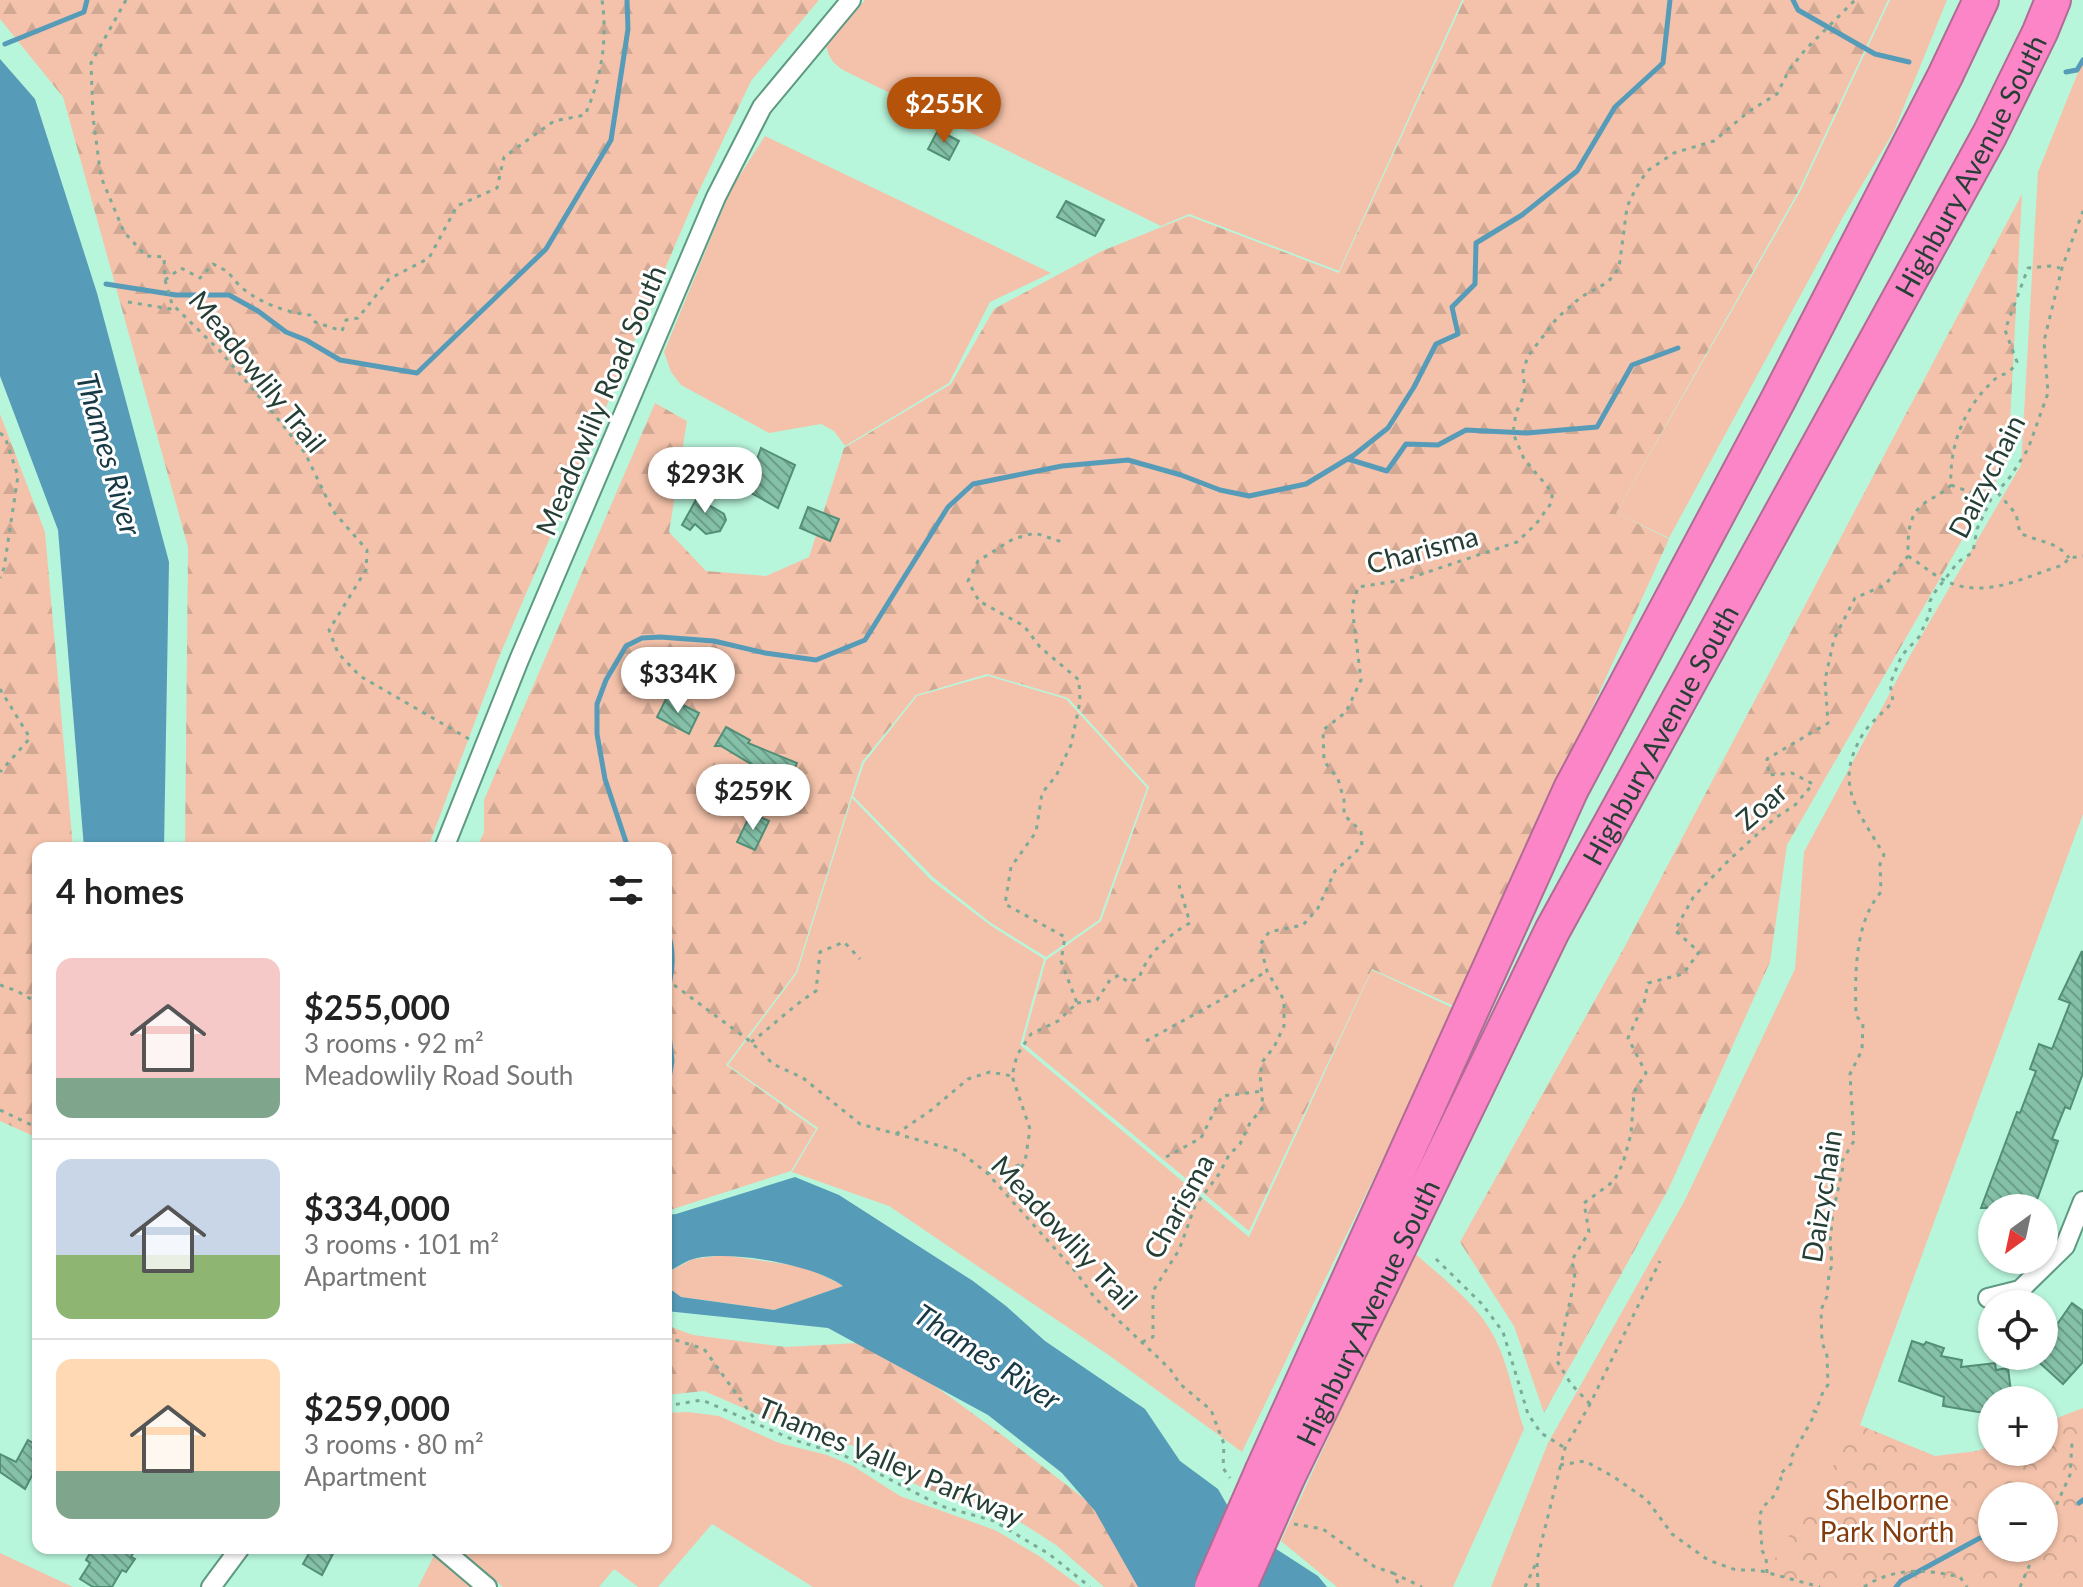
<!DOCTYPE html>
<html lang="en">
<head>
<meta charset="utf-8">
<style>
	body { margin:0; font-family:Lato,sans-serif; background:#f6f6f6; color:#222; height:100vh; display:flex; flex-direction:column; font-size:30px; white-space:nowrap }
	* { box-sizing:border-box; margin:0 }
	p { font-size:26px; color:#767676 }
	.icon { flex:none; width:44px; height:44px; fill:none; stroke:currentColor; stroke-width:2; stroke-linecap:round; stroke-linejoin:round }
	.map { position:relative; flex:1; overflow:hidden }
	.side { position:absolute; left:32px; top:842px; width:640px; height:712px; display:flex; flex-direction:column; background:#fff; border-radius:16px; box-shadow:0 2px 6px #0004 }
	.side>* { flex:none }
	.needle { width:52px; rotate:213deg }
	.fabs { position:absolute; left:1978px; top:1194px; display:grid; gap:16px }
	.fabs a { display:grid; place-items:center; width:80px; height:80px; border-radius:50%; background:#fff; box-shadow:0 2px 6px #0004; font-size:40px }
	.price { position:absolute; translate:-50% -68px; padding:0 18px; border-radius:28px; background:#fff; color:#222; font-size:26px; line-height:52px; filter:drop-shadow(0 2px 4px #0008) }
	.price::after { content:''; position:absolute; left:50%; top:48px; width:24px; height:18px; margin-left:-12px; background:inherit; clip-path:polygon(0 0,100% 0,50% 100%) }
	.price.active { background:#b45309; color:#fff }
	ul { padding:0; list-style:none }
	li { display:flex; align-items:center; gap:24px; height:200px; padding:0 24px }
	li+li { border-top:2px solid #e0e0e0 }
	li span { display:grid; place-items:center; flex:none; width:224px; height:160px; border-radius:16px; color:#555 }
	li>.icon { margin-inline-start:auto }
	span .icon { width:96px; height:96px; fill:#fffc; stroke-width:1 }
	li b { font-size:34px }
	h2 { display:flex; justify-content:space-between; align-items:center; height:96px; padding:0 24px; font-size:34px }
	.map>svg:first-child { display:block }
	.grass { fill:#f4c2aa; fill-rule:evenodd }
	.forest { fill:url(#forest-firs) }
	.park { fill:url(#park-crowns); fill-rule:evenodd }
	.water { fill:#569cb9 }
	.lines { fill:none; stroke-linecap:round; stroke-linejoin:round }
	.stream { stroke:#569cb9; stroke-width:5 }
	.building { fill:url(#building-back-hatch); stroke:#538e77; stroke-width:2 }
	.street-casing { stroke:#5e9982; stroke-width:22 }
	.highway-casing { stroke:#b06c93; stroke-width:38 }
	.path { stroke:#7baa97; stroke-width:3; stroke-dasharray:4 6; stroke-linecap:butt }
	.street { stroke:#fff; stroke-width:18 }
	.highway { stroke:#fb85c6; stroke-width:34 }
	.highway-bridge-casing { stroke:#b06c93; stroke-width:38; stroke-linecap:butt }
	.highway-bridge { stroke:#fb85c6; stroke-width:34 }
	.labels { text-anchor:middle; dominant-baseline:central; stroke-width:6; stroke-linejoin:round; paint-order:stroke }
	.street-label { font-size:28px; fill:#263f35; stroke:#fff }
	.park-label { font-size:28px; fill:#833c0e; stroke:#fff }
	.water-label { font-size:30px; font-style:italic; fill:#173845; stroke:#fff }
</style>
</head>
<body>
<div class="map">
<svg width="2083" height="1587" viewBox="0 0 2083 1587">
	<defs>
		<pattern id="forest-firs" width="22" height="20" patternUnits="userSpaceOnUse" patternTransform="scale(2)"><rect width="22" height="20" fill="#f4c2aa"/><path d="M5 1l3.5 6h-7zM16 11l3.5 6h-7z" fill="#d1a893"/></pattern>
		<pattern id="park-crowns" width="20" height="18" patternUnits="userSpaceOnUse" patternTransform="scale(2)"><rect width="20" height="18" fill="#f4c2aa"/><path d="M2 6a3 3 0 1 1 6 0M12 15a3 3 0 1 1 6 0" fill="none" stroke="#d1a893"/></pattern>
		<pattern id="building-back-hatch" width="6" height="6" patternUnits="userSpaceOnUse" patternTransform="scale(2)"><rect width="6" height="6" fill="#84c1a8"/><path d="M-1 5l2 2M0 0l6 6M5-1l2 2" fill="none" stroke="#6c9e8a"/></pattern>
	</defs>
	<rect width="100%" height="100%" fill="#b8f6dc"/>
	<g class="grass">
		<path d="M865,0H1462L1339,271L1189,214L1161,226L847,72C835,66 829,59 826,46Z"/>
		<path d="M1890,0H1947L1894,131L1844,215L1669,538L1616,513L1801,190Z"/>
		<path d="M2083,60V814L1860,1425L1946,1461L2044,1452L2083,1587H1491L1548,1443L1685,1200L1795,969L1804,852L1912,652L2021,465L2038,172ZM1992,1496H2044V1548H1992Z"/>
		<path d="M765,136L1051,273L990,302L949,383L845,446L834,431L821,424L769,433L681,385L671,372L664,352L731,189Z"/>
		<path d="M988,676L1066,699L1147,788L1099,920L1046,957L991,923L934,878L853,796L864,763L917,696Z"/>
		<path d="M852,798L931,880L990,925L1044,959L1020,1045L1249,1237L1372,970L1455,1009L1242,1452L1110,1356L889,1206L792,1172L818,1128L728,1065L797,973Z"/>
		<path d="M1413,1252C1436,1272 1474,1302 1489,1328C1508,1358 1513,1396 1524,1429L1453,1587H1337L1281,1541Z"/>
		<path d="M723,1255L806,1267L844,1286L774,1310L681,1297C671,1290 664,1285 668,1272L693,1259Z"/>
		<path d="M688,1412L719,1416L779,1443L827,1455L853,1466L900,1496L995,1530L1039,1556L1081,1587H813L712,1524L658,1587H638L614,1569L599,1587H503L458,1548H666V1413Z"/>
		<path d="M436,1552L473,1587H418Z"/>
		<path d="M0,1553L73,1587H0Z"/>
	</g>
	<g class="forest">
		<path d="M0,0H819L751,81L691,208L499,657L428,848H185L188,547L63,97L0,19Z"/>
		<path d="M1464,0H1888L1799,190L1616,513L1669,539L1456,1007L1372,969L1249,1231L1023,1043L1046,960L1101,921L1149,787L1068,698L987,674L916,695L862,762L796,972L726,1065L816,1129L791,1171L670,1210L666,1208V848H477L484,832V800L655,403L687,421L669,532L706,571L766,576L809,557L844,448L951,384L994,309L1102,251L1189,216L1339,273Z"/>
		<path d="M2022,194L2008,460L1787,845L1770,962L1669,1188L1544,1413L1514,1326L1460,1242L1624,948Z"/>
		<path d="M0,414L45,532L73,848H38V1138L0,1121Z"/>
		<path d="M666,1325L693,1335L786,1347L875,1342L1002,1435L1122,1528L1170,1587H1104L1056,1545L1017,1520L921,1487L888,1470L860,1448L780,1424L704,1391L666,1395Z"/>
	</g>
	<path class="park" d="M2083,1408V1587H1757L1859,1425L1935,1456L1977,1451L1992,1445V1452H2044V1423ZM1992,1496H2044V1548H1992Z"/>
	<g class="water">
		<path d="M0,59L35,99L97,293L169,562L164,848H84L58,530L0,376Z"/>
		<path d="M795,1177L839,1195L973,1281L1006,1306L1045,1341L1145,1409L1180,1461L1218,1489L1230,1510L1270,1545L1318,1576L1327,1587H1138L1095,1511L1062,1473L988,1415L828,1328L666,1311V1281L669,1288L681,1297L774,1310L843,1286C812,1264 734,1251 697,1258C687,1260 677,1267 668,1272L666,1278V1215L676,1214Z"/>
	</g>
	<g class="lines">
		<g class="stream">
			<path d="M1793,0L1798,10L1875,54L1909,62"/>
			<path d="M5,44L84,12L87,0"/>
			<path d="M2066,72L2077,70L2083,60"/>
			<path d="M106,284L176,295H229L258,311L286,332L306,340L340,360L417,373L546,249L611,140L628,29L627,0"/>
			<path d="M1348,459L1387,471L1406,444L1438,445L1466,430L1527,433L1597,427L1632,365L1678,348"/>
			<path d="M628,848L605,779L597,734V704L606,680L626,646L642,638L660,637L714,641L765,653L816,660L865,640L948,507L973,484L1062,466L1128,460L1181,475L1220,490L1249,496L1306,484L1354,455L1388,428L1414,387L1436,344L1458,334L1452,307L1475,284L1476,243L1522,215L1577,171L1615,107L1663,63L1670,0"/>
			<path d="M666,928C677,954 671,975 666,1002"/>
			<path d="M666,1008L672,1061L666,1095"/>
			<path d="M2079,1503L2083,1500"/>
			<path d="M1896,1587L1901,1581L1978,1539L1992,1533"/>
		</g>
	</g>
	<g class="building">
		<path d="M938,130L959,141L949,160L928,149Z"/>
		<path d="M1066,201L1104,220L1095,236L1057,217Z"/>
		<path d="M761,448L795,465L778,508L746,490Z"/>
		<path d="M702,489L715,497L709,505L724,514L726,520L720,531L706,534L695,524L690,530L682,525Z"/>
		<path d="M808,507L839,519L830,541L800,528Z"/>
		<path d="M667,697L699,713L689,734L657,717Z"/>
		<path d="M726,727L750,740L748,743L797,763L789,781L761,770L721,746H715Z"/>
		<path d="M751,813L769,821L755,850L737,842Z"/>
		<path d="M2082,951L2083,1073L2070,1109L2065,1107L2052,1139L2058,1141L2038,1197L2032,1208H1981L2017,1112L2020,1113L2036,1071L2030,1069L2039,1044L2052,1049L2070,1003L2059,999Z"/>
		<path d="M2072,1303L2083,1311V1362L2063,1384L2032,1356H2044V1327L2051,1333Z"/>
		<path d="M1912,1341L1924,1345L1926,1342L1944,1348L1941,1356L1962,1360L1961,1367L1995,1363L1996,1370L2008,1368L2012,1400H1992V1411L1978,1412L1943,1406L1944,1397L1899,1381Z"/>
		<path d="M28,1440L38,1446V1464L25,1489L0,1472V1454L16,1462Z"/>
		<path d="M93,1548H136L131,1557L135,1559L126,1572L122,1570L112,1587H93L80,1579L90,1563L86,1560Z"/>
		<path d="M312,1548H336L322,1575L303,1564Z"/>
	</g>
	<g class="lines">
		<g class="street-casing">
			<g id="street">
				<path d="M444,848L519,660L716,197L762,107L851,0"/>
				<path d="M1988,1298L2020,1290L2065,1246L2083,1201"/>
				<path d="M441,1548L487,1587"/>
				<path d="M211,1587L240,1548"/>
			</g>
		</g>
		<g class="highway-casing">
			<g id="highway">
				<path d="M1263,1470L1571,789L1778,400L1945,76L1981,0"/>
				<path id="s1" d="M1287,1478L1552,931L1990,134L2040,32L2053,0"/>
			</g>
		</g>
		<g class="path">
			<path d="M126,0L91,63L93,117L101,177L124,232L146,256L164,257L165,280L172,304L219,350L269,408L305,453L333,511L367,550L366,570L329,630L338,653L360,676L469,739"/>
			<path d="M165,280L181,268L200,278L213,264C228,271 228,272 238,284C254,301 287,313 310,315L315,322L342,331L346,320L358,318L389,279L429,258L457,206L497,188L504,157L554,121L585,115C601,79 608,40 602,0"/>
			<path d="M128,302L177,310"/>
			<path d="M0,433L5,437L18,476L4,568L0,578"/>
			<path d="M1951,485L1989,499"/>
			<path d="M1998,493L2016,514L2020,533C2038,542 2057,541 2069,558"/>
			<path d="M1908,556C1921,564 1933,575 1946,581C1987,600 2025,576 2063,565L2069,558L2083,556"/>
			<path d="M0,689L30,738L0,772"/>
			<path d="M467,843L475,848"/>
			<path d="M666,979L751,1042L773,1064L803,1078L860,1124L959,1151L987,1173L1075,1271L1095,1298L1170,1369L1180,1384L1211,1410L1224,1444L1223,1468L1230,1478"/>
			<path d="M0,985L17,991L38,1003"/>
			<path d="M1077,1003L1097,1000L1110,980L1119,975L1128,982L1139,978C1148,953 1167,936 1190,923L1179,885"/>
			<path d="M1146,1041L1217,1002L1267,971"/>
			<path d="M751,1042C773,1026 792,1006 816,991L820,952L844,942L860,959"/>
			<path d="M0,1110L38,1128"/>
			<path d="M896,1134L930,1111L968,1079L990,1072L1012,1076"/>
			<path d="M1166,1157L1201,1138L1222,1096L1263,1091"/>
			<path d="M987,1173L1007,1170L1021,1164"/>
			<path d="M1009,1194L1011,1182L1025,1162L1030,1129L1012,1076L1017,1055L1031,1034L1058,1021L1077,1003L1061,961L1065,937L1005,904L1011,867L1036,832L1042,793L1056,776L1071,745L1080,702L1079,680L1040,647L1024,626L979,601L968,581L978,561L1013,539L1035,533L1062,542"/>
			<path d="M1436,1259L1482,1304L1503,1332L1528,1414L1541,1433L1565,1448"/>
			<path d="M666,1337L704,1349L756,1421"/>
			<path d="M1142,1342L1153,1337V1291L1179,1250L1195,1206L1219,1174L1229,1155L1240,1144L1250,1123L1263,1107L1260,1074L1263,1061L1274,1047L1284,1026V1000L1267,971L1260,945L1269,932L1303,925L1318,908L1335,871L1362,846L1361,831L1344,815V800L1338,779L1324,761L1323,730L1346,712L1361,680L1352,607L1358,587L1404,580L1517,542L1536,524L1552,502V492L1524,459L1513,433L1516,413L1525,393L1523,371L1528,356L1557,318L1581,297L1608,282L1619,268L1627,207L1636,188L1647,171L1674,153L1714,141L1748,112L1777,94L1789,70L1805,50L1855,0"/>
			<path d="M1590,1404L1571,1384L1557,1361L1575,1278L1572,1260L1589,1232L1584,1203L1614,1181L1623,1163L1631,1134L1634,1092L1646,1073L1628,1038L1644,1003L1648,983L1683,974L1699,952L1675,930L1694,896L1729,860L1774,819L1795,805L1813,784L1792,773L1769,775L1767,759L1828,723L1825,680L1834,639L1855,598L1885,585L1908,556C1908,540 1907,520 1920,507C1929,498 1942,495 1951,485C1949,446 1964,408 1993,381C2003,371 2007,378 2017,362L2005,330L2028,268L2050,266L2060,268"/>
			<path d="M666,1406L702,1400L794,1440L843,1455L941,1506L994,1521L1049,1554L1090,1587"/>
			<path d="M1560,1465L1585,1461L1614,1477L1647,1500L1672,1534L1708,1560L1736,1570H1758L1820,1587"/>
			<path d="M1294,1524L1323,1529L1375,1567L1393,1573L1400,1587"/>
			<path d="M2044,1532L2070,1475L2072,1443"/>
			<path d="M1393,1573L1422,1587"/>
			<path d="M1767,1573L1766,1557L1761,1549C1763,1538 1759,1528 1760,1517C1761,1506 1767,1504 1773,1497C1777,1492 1779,1484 1781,1479L1779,1475L1791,1464L1792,1456L1816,1412L1814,1411C1821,1403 1820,1393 1828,1385L1827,1356L1822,1342L1821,1310L1827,1296L1829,1274L1832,1265L1830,1242L1833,1212L1843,1167L1842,1161L1854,1141L1850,1074L1862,1050L1863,1023L1856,1016C1855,976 1854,923 1881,892L1880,864L1884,855C1859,811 1832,785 1863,734C1871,721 1884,713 1893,701L1890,684L1902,655L1919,637L1930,613V601L1935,592L1958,562L1973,552L1977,529L1991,499L2010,477L2028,449L2048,393L2044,341L2062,268L2083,211"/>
			<path d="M1525,1587L1537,1561"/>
			<path d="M1538,1587L1537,1560L1565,1448L1590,1404L1660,1261"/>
			<path d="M1864,1587C1893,1567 1927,1569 1960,1577L1967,1587"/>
			<path d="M2020,1587L2037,1548"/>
		</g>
		<use href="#street" class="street"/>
		<use href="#highway" class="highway"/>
		<g class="highway-bridge-casing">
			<g id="highway-bridge">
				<path d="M1212,1587L1263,1470"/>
				<path d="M1239,1587L1287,1478"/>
			</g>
		</g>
		<use href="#highway-bridge" class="highway-bridge"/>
	</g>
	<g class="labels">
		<g class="street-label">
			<text stroke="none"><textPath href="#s1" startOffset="1480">Highbury Avenue South</textPath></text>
			<text transform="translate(258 371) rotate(51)">Meadowlily Trail</text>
			<text transform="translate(600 400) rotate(-67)">Meadowlily Road South</text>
			<text transform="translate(1986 476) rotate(-63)">Daizychain</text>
			<text transform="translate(1422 549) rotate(-15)">Charisma</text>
			<text stroke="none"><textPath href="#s1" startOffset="832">Highbury Avenue South</textPath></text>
			<text transform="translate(1761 805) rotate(-41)">Zoar</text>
			<text transform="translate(1821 1196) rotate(-81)">Daizychain</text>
			<text transform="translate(1178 1206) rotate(-61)">Charisma</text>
			<text transform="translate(1065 1232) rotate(47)">Meadowlily Trail</text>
			<text stroke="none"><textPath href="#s1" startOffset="184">Highbury Avenue South</textPath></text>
			<text transform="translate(891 1461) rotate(23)">Thames Valley Parkway</text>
		</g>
		<g class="park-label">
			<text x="1887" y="1499">Shelborne<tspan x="1887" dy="32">Park North</tspan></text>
		</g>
		<g class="water-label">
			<text transform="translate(110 454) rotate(74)">Thames River</text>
			<text transform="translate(988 1356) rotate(33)">Thames River</text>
		</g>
	</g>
</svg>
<div class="fabs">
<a><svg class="needle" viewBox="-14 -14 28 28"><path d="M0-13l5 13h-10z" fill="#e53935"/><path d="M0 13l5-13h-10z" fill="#767676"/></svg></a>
<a><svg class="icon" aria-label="locate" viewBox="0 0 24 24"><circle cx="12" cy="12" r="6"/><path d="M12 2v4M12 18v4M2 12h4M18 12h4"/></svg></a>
<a>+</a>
<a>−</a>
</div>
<b class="price active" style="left:944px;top:145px">$255K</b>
<b class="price" style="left:705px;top:515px">$293K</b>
<b class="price" style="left:678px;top:715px">$334K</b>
<b class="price" style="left:753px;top:832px">$259K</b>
<section class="side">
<h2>4 homes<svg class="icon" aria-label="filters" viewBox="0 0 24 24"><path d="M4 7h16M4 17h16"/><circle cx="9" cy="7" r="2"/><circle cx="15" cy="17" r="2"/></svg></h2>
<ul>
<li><span style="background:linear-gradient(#f6c9c9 75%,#7fa58c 0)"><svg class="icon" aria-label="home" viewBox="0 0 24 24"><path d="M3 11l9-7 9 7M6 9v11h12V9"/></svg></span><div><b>$255,000</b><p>3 rooms · 92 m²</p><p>Meadowlily Road South</p></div></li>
<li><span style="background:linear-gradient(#c9d6e8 60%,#8fb573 0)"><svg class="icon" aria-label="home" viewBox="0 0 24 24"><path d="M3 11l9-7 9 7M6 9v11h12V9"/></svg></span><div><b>$334,000</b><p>3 rooms · 101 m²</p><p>Apartment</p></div></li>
<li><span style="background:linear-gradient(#ffd9b3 70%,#7fa58c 0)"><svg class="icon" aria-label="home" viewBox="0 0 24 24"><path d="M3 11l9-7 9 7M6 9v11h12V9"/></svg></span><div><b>$259,000</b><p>3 rooms · 80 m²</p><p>Apartment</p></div></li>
</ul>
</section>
</div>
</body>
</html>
